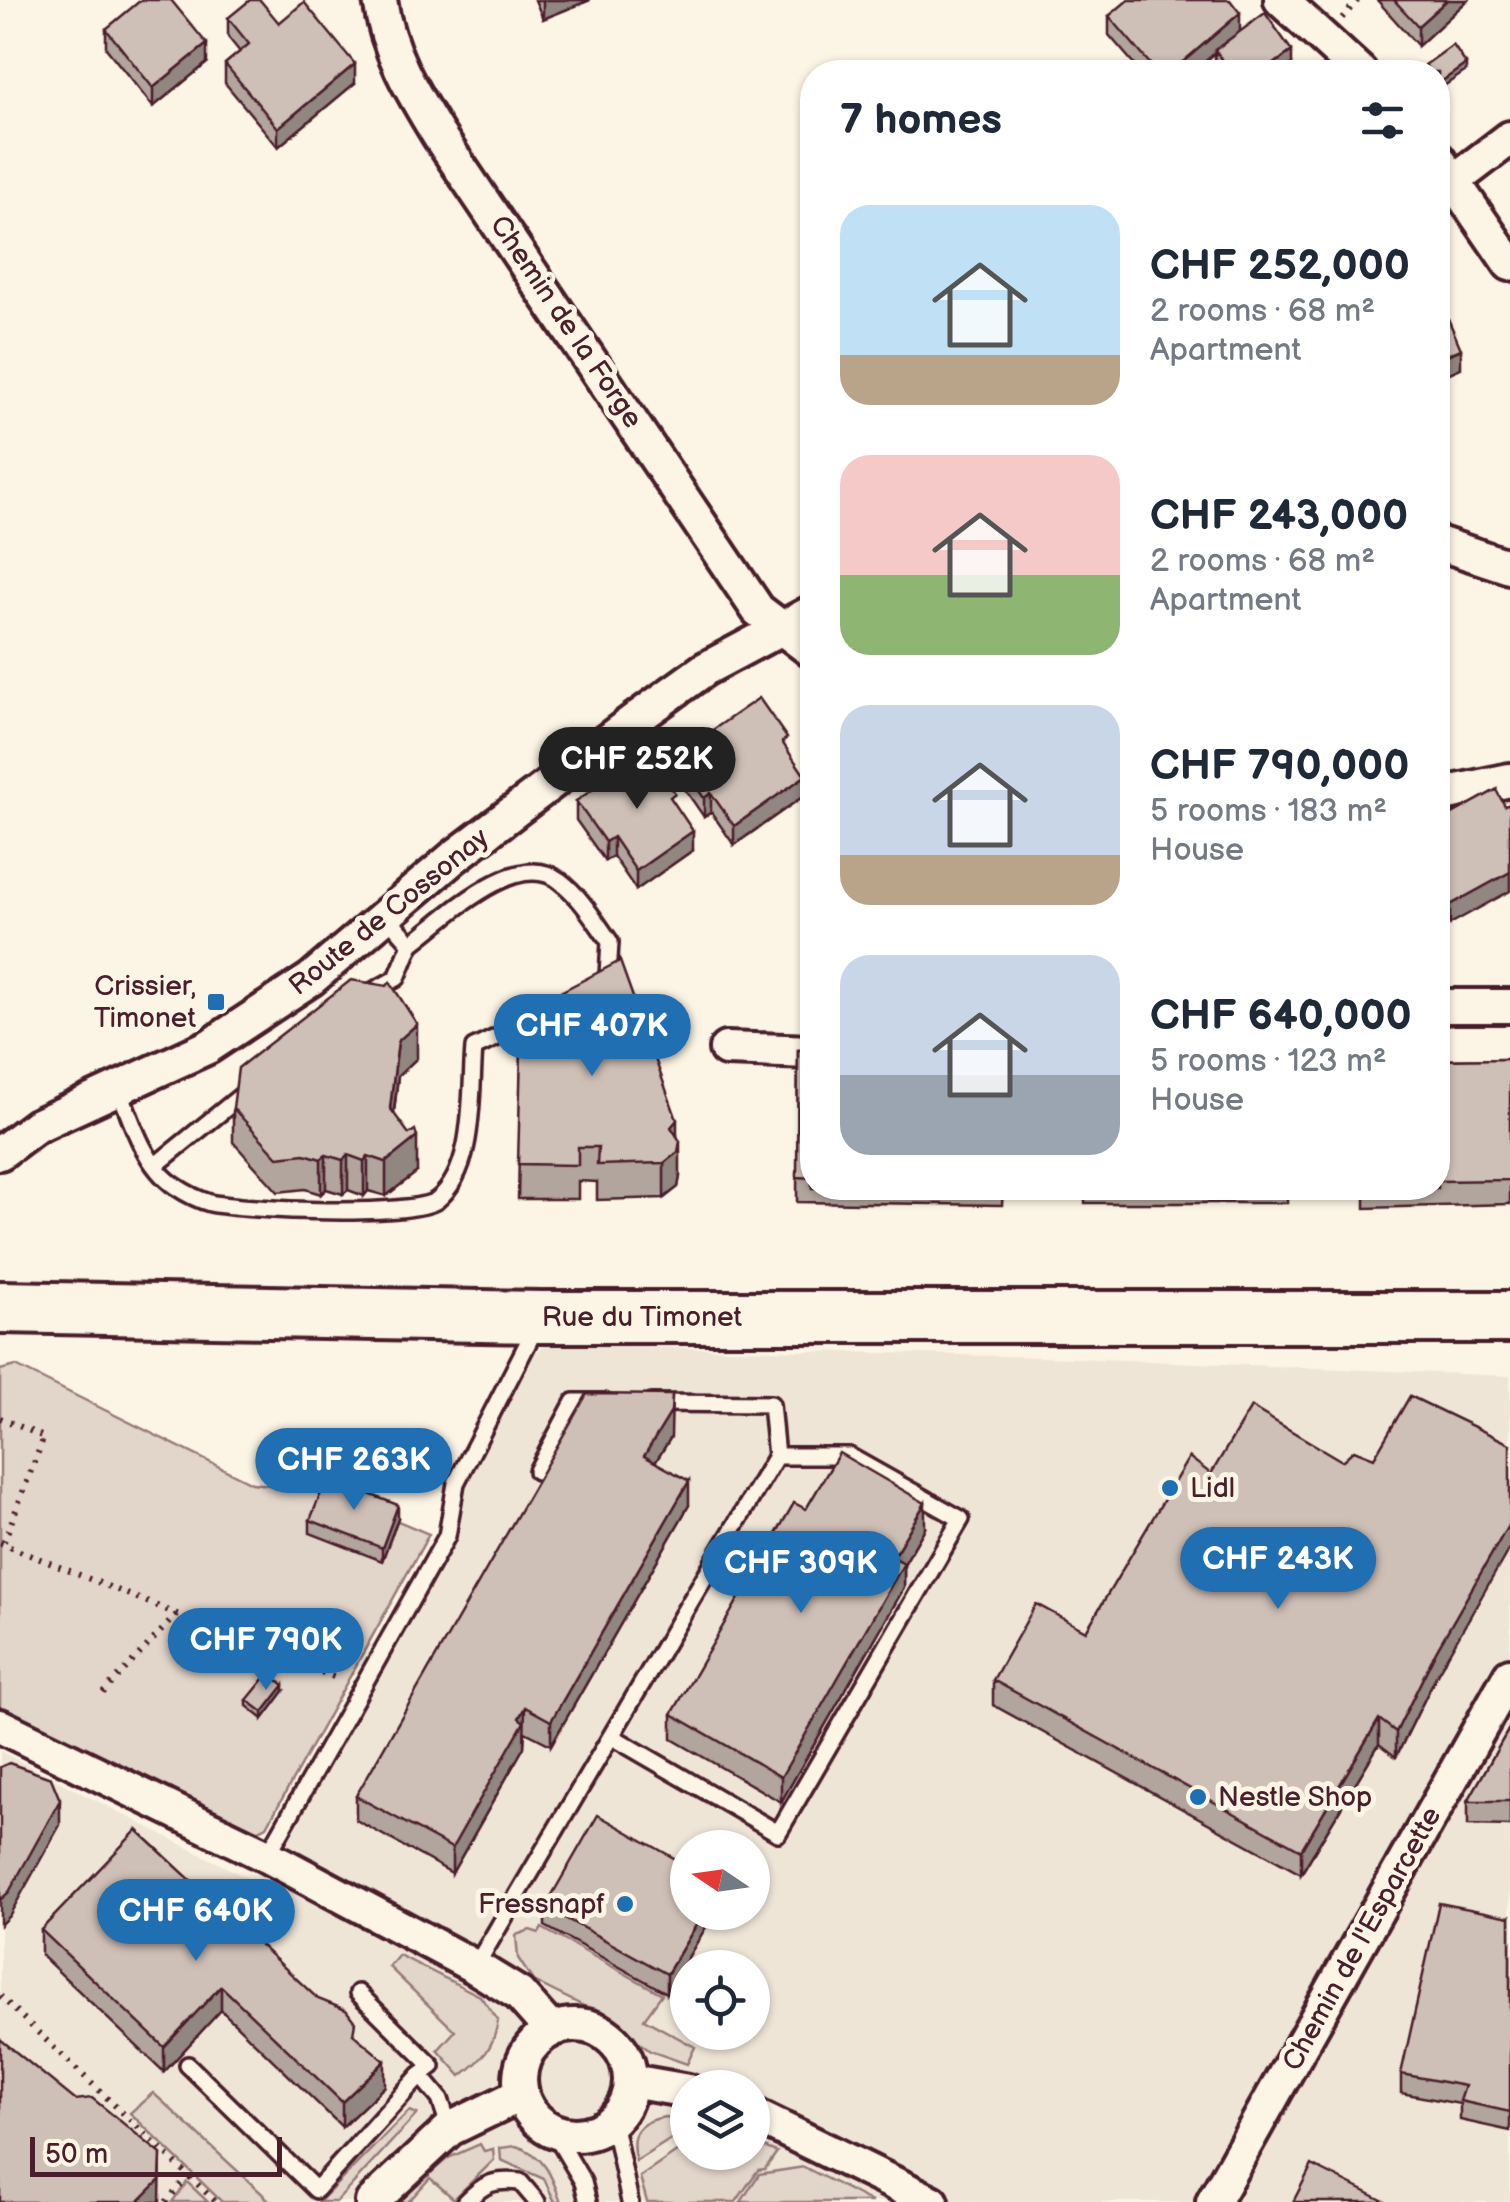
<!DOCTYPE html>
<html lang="en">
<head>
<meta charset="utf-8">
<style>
	body { margin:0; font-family:"Balsamiq Sans",sans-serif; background:#f2f2f3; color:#1f2937; height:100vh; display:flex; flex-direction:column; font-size:38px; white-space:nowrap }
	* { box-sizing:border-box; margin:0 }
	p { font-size:32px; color:#747a83 }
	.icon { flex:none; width:55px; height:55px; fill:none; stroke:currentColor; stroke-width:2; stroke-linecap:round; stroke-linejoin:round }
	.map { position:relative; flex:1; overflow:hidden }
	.details { position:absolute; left:800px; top:60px; width:650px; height:1140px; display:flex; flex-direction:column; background:#fff; border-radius:40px; box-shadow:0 2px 8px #0004 }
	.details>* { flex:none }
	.needle { width:65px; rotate:283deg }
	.controls { position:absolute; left:670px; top:1830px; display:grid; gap:20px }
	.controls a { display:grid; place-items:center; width:100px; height:100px; border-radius:50%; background:#fff; box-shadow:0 2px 8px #0004; font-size:50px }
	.scale { position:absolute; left:30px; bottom:25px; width:252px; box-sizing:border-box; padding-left:10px; border:5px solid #4a1f2b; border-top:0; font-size:28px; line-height:35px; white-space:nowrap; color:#4a1f2b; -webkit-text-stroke:8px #fcf5e5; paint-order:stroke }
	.price { position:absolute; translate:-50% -85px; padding:0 22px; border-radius:35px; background:#1f6fb2; color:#fff; font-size:32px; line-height:65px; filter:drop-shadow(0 2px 5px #0008) }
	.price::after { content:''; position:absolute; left:50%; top:60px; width:30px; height:22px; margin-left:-15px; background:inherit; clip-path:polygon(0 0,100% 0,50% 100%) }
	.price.current { background:#222; color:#fff }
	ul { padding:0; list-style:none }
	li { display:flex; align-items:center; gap:30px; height:250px; padding:0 40px }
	li span { display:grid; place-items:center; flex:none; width:280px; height:200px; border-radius:30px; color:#555 }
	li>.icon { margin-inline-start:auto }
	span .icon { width:120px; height:120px; fill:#fffc; stroke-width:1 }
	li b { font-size:42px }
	h2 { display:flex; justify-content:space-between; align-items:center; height:120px; padding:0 40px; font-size:42px }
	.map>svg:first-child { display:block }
	.built { fill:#eee5d7; fill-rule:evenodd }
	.green { fill:#e2d5ca; stroke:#967a7a; stroke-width:2.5 }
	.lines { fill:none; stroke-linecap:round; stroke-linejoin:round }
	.service-casing { stroke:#4a1f2b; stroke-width:22 }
	.minor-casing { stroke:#4a1f2b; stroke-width:40 }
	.primary-casing { stroke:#4a1f2b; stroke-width:58 }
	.path { stroke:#4a1f2b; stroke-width:6; stroke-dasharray:2.5 8; stroke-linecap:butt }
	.service { stroke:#fcf5e5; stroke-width:15 }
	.minor { stroke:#fcf5e5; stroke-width:32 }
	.primary { stroke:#fcf5e5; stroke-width:50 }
	.wall { fill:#b2a59d; stroke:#4a1f2b; stroke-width:2.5 }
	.shaded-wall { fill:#918680; stroke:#4a1f2b; stroke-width:2.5 }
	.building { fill:#cfc0b7; stroke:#4a1f2b; stroke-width:2.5 }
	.poi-dot { fill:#1f6fb2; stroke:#fcf5e5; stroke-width:4 }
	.labels { text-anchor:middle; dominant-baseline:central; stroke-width:10; stroke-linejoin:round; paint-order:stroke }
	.street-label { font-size:28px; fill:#4a1f2b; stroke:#fcf5e5 }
	.poi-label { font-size:28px; fill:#4a1f2b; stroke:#fcf5e5; text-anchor:end }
</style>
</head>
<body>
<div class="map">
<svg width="1510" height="2202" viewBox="0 0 1510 2202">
	<rect width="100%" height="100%" fill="#fcf5e5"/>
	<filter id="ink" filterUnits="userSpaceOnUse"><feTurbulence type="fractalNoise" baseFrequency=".01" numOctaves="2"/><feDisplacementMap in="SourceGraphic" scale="20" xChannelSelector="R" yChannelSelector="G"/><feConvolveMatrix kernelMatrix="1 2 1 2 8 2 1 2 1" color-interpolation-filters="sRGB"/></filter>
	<g filter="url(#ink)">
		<path class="built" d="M547,1344L1078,1358L1510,1376V2202H0V1751L263,1886L459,1535L465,1487L535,1353ZM688,1848H752V1912H688ZM688,1968H752V2032H688ZM688,2088H752V2152H688Z"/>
		<g class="green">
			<path d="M16,1366L252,1483L327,1491L429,1534L267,1826L247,1836L0,1710V1370Z"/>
			<path d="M542,1928L662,1994L644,2019L695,2047L687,2064L650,2051L608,2018L533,1981L518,1958L516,1935L530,1930L539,1933Z"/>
			<path d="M399,1955L480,1996L498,2020C494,2048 483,2059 461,2076L438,2050L455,2031L389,1967Z"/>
			<path d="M153,2093L162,2101L271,2202H222L130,2113Z"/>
			<path d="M409,2111L417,2114L336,2202H319Z"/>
			<path d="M665,2117L687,2120V2129L636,2161C628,2133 638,2122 665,2117Z"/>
			<path d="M753,2143L777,2152L765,2169L758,2170L736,2202H647L640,2177L687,2145L688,2152H752Z"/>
			<path d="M480,2144L484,2151L493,2149L494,2160L454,2199L430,2178L408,2202H397L448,2158Z"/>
			<path d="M516,2146C544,2154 552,2176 561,2202H555L544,2179L501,2160L500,2148Z"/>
			<path d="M804,2167L872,2202H741L759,2174Z"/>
			<path d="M187,2182L208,2202H172Z"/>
		</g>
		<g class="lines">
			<g class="service-casing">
				<g id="service">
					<path d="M386,915L411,944C446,918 517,847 560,881C581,897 595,921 610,942L608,976L603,981"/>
					<path d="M366,995L397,978L411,944"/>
					<path d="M119,1088C131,1121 145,1166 175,1186C184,1192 199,1200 210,1203C243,1210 414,1218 437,1200C476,1169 470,1093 474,1048L540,1017"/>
					<path d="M157,1164L247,1091"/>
					<path d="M652,1403L771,1404L776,1456"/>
					<path d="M537,1471L574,1402H604"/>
					<path d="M267,1856L447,1536L456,1483L538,1323"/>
					<path d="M475,1967L776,1456H849L961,1519L778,1833L611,1736"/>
					<path d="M358,1993L432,2066L420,2075"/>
					<path d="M188,2065L316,2190L420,2075L440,2099L450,2129"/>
					<path d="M613,2121L630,2202"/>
					<path d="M553,2131L583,2182L588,2202"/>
					<path d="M466,2202C484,2183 495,2179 520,2182L537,2202"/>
				</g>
			</g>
			<g class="minor-casing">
				<g id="minor">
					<path d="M380,0C387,51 412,92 439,136L758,610L812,651"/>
					<path d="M1281,0L1360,72"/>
					<path d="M1438,159L1510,264"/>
					<path d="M1438,193L1510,138"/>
					<path d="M1438,543L1510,567"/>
					<path d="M1438,785L1443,794L1510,780"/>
					<path d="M1438,1006H1510"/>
					<path d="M726,1049L812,1052"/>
					<path d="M0,1153L36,1126L208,1047L311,979L454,857L633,721L705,669L812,612"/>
					<path d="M0,1726L267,1856L475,1967L519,1994L551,2030"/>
					<circle cx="575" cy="2080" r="55"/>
					<path d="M631,2081L688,2091"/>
					<path d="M752,2114L932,2202"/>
					<path d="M372,2202L450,2129L522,2094"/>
					<path d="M1213,2202L1510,1675"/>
				</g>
			</g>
			<g class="primary-casing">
				<path id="primary" d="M0,1307L541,1317H1510"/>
			</g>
			<g class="path">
				<path d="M1342,18L1358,0"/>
				<path d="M0,1418L44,1437L3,1544"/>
				<path d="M0,1543L341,1680"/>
				<path d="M103,1693L177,1614"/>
				<path d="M0,1996L216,2202"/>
				<path d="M166,2202L188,2176"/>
			</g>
			<use href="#service" class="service"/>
			<use href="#minor" class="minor"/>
			<use href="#primary" class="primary"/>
		</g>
		<g class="wall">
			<path d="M535,0H590L543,19Z"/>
			<path d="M1377,0H1468L1418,46Z"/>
			<path d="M1109,16L1240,31L1292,64L1281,72H1222L1215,63V53L1193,72H1141L1109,35Z"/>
			<path d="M228,18L279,23L355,83L278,147L225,83V64L240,52L228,37Z"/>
			<path d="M106,29L207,63L153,107L106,48Z"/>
			<path d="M675,756L805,795L734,845L711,812L704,817L675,775Z"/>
			<path d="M1496,790L1450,924L1438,901V822Z"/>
			<path d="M576,801L675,805L693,850L636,890L613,856L605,861L576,820Z"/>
			<path d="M522,1012L677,1135L680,1176L678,1187L664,1198L597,1200V1182L578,1181V1199H518Z"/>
			<path d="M798,1050H812V1188H1003L1002,1205L797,1202Z"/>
			<path d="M417,1058L398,1076L394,1113L417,1172L386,1196L368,1191L364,1196L348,1190L343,1194L326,1189L321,1194L305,1189L278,1192L233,1142V1108Z"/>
			<path d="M1510,1059V1204L1365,1208V1188H1438V1060Z"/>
			<rect x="1085" y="1188" width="202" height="15"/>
			<path d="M671,1437L655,1462L689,1505L551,1745L525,1732L524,1747L452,1873L356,1820V1796Z"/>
			<path d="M806,1509L925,1528L904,1564V1588L781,1802L672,1739V1714Z"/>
			<path d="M398,1518L382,1561L310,1533V1520Z"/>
			<path d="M1086,1631L1436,1676L1396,1757L1379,1744L1301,1874L993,1705V1680Z"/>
			<path d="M284,1691L263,1719L247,1706V1700Z"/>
			<path d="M1510,1727V1826L1468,1825V1801Z"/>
			<path d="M137,1830L355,2035L385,2086L342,2127L221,2010L164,2072L41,1955V1930Z"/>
			<path d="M688,1866L667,1993L545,1926V1907Z"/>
			<path d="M1510,1917V2131L1460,2120V2104L1401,2093V2074Z"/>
		</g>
		<g class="shaded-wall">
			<path d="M543,0H590L543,19Z"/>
			<path d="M1447,0H1468L1418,46V26Z"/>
			<path d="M1240,13V32L1215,50V53L1193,72H1171Z"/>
			<path d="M207,44V63L153,107V88Z"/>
			<path d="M1292,51V64L1281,72H1263Z"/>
			<path d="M355,64V83L278,147V128Z"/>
			<path d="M1466,64V71L1438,90V84Z"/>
			<path d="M1461,349V368L1438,378V359Z"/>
			<path d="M805,776V795L734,845V826Z"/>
			<path d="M711,793V812L704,817V798Z"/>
			<path d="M693,831V850L636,890V871Z"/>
			<path d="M613,837V856L605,861V842Z"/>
			<path d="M1510,872V891L1450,924V905Z"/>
			<path d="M417,1024V1058L398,1076L390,1143V1108L398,1041Z"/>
			<path d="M677,1120V1153L680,1141V1176L678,1187L664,1198V1163L671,1127Z"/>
			<path d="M417,1137V1172L386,1196V1162Z"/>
			<path d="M326,1155V1189L321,1194V1159Z"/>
			<path d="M348,1155V1190L343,1194V1160Z"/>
			<path d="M368,1156V1191L364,1196V1161Z"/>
			<path d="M672,1395L671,1437L644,1481V1456Z"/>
			<path d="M689,1481V1505L551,1745V1721Z"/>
			<path d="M925,1503V1528L904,1564V1588L781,1802V1777L893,1557Z"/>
			<path d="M398,1505V1518L382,1561V1548Z"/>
			<path d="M1510,1522V1547L1436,1676L1396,1757V1732L1436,1651Z"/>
			<path d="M284,1685V1691L263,1719V1712Z"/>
			<path d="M525,1707L524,1747L452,1873V1848Z"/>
			<path d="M1379,1719V1744L1301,1874V1850Z"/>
			<path d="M60,1800V1825L9,1916L0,1925V1900Z"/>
			<path d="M704,1912H715L667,1993V1974Z"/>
			<path d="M221,1986V2010L164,2072V2047Z"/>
			<path d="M385,2061V2086L342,2127V2102Z"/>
			<path d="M161,2154L160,2202H138Z"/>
		</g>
		<g class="building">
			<path d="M141,0H171L207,44L153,88L106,29Z"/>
			<path d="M250,0H260L279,23L304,2L355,64L278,128L225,64L249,44L228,18Z"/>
			<path d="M1128,0H1230L1240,13L1171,72H1157L1109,16Z"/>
			<path d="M1394,0H1447L1418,26Z"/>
			<path d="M1265,13L1292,51L1263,72H1232L1215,50Z"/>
			<path d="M1453,45L1466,64L1438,84V72H1431L1425,65Z"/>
			<path d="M1438,295L1461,349L1438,359Z"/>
			<path d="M759,698L787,738L782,742L805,776L734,826L711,793L704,798L675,756Z"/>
			<path d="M647,752L675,793L670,797L693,831L636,871L613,837L605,842L576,801Z"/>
			<path d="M1496,790L1505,806L1510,804V872L1450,905L1438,882V822Z"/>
			<path d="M620,961L677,1120L671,1127L680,1141L678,1152L664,1163L597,1165L598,1147H578V1165L518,1164L522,1012Z"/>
			<path d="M351,980L387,986L390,982L417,1024L398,1041L390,1108L409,1134L415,1130L417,1137L386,1162L368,1156L364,1161L348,1155L343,1160L326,1155L321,1159L305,1154L278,1157L233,1108L238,1068Z"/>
			<path d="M798,1050H812V1178L797,1177Z"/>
			<path d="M1510,1059V1180L1438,1181V1060Z"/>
			<path d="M587,1394L672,1395L671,1412L644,1456L689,1481L551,1721L525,1707L519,1718L524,1722L452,1848L356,1796Z"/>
			<path d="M1410,1396L1510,1444V1522L1436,1651L1396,1732L1379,1719L1301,1850L993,1680L1036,1604L1086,1631L1189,1457L1211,1474L1251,1407L1342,1461L1354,1450L1374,1458Z"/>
			<path d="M839,1453L925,1503L893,1557L904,1563L781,1777L672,1714L794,1503L806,1509Z"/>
			<path d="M327,1478L398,1505L382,1548L310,1520Z"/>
			<path d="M269,1673L284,1685L263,1712L247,1700Z"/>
			<path d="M1510,1727V1801H1468Z"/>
			<path d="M9,1763L51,1778L60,1800L9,1892L0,1900V1767Z"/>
			<path d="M598,1815L688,1866V1912H704L667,1974L545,1907Z"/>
			<path d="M137,1830L318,1999L346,2010L355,2022L353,2034L385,2061L342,2102L221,1986L164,2047L41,1930Z"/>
			<path d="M1439,1903L1510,1917V2112L1460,2101L1465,2086L1401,2074Z"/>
			<path d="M0,2039L75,2100L92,2098L161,2154L160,2180L138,2202H0Z"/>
			<path d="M1312,2165L1386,2202H1293Z"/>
		</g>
	</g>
	<g class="poi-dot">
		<rect x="206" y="992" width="20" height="20" rx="5"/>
		<circle cx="1170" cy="1488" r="10"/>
		<circle cx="1198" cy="1797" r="10"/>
		<circle cx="625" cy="1904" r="10"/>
	</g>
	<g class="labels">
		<g class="street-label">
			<text transform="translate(566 322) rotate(56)">Chemin de la Forge</text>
			<text transform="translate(389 912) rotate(-39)">Route de Cossonay</text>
			<text x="642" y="1317">Rue du Timonet</text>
			<text transform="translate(1362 1939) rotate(-61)">Chemin de l'Esparcette</text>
		</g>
		<g class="poi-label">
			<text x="196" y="986">Crissier,<tspan x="196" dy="32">Timonet</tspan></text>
			<text x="1190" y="1488" text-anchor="start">Lidl</text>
			<text x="1218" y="1797" text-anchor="start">Nestle Shop</text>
			<text x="605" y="1904">Fressnapf</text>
		</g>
	</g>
</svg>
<div class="controls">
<a><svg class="needle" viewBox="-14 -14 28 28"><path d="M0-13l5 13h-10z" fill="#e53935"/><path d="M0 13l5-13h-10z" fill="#747a83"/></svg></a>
<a><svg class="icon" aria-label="locate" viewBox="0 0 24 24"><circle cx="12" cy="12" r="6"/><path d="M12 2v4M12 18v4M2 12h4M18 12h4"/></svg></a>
<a><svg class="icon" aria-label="layers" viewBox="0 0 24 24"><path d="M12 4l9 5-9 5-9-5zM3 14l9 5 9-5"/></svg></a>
</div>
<div class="scale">50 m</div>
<b class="price current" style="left:637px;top:812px">CHF 252K</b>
<b class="price" style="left:592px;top:1079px">CHF 407K</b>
<b class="price" style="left:354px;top:1513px">CHF 263K</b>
<b class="price" style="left:1278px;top:1612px">CHF 243K</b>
<b class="price" style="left:801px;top:1616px">CHF 309K</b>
<b class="price" style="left:266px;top:1693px">CHF 790K</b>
<b class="price" style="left:196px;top:1964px">CHF 640K</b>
<section class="details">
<h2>7 homes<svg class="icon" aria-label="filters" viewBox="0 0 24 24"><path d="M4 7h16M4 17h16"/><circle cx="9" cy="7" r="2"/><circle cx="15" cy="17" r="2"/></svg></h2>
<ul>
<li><span style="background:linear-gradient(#bfe0f5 75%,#b9a48a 0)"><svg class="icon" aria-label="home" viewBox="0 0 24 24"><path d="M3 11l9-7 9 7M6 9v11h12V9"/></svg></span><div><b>CHF 252,000</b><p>2 rooms · 68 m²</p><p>Apartment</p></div></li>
<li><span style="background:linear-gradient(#f6c9c9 60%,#8fb573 0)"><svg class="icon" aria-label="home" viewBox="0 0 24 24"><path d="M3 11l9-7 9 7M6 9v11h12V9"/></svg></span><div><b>CHF 243,000</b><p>2 rooms · 68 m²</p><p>Apartment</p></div></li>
<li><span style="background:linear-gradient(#c9d6e8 75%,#b9a48a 0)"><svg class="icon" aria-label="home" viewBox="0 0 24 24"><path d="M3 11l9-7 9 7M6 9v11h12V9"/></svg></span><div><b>CHF 790,000</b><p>5 rooms · 183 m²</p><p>House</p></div></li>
<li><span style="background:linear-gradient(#c9d6e8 60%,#9aa5b1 0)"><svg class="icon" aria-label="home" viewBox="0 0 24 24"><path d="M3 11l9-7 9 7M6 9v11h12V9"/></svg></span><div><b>CHF 640,000</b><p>5 rooms · 123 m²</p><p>House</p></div></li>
</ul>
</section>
</div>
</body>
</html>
